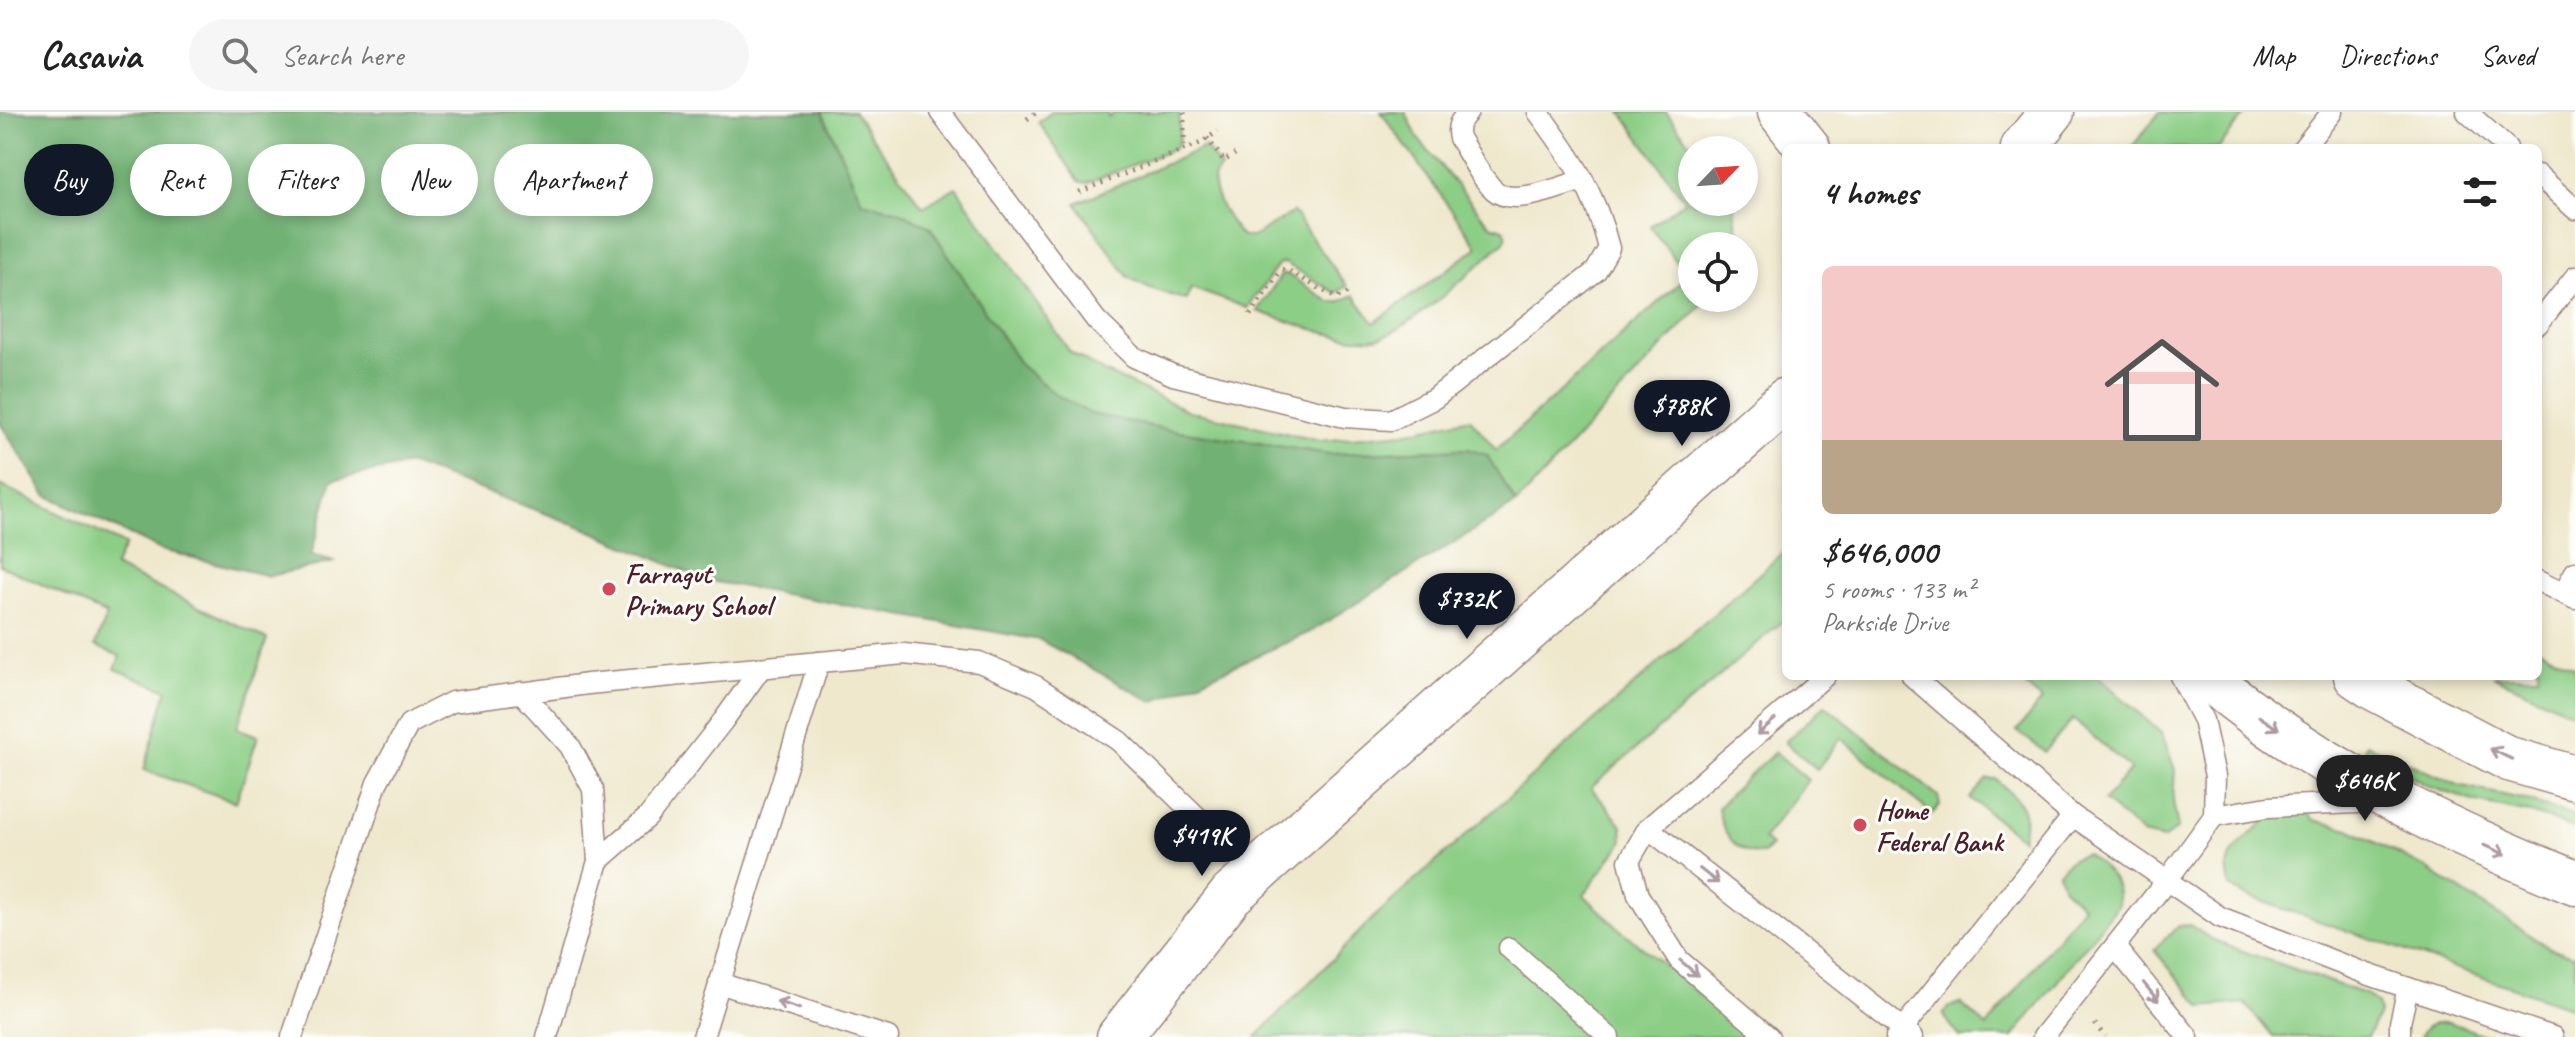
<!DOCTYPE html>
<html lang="en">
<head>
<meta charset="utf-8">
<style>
	body { margin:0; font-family:Caveat,sans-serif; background:#f6f6f6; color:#222; height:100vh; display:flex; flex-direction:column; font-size:30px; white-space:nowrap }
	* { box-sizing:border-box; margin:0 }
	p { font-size:26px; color:#767676 }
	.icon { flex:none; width:44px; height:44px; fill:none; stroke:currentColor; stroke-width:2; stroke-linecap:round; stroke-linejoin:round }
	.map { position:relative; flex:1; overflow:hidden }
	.side { position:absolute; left:1782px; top:32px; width:760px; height:536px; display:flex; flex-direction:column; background:#fff; border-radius:12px; box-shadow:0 4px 12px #0003 }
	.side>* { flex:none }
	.top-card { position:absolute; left:24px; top:32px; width:760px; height:72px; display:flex; gap:16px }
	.needle { width:52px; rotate:65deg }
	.controls { position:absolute; left:1678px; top:24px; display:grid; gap:16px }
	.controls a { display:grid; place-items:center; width:80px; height:80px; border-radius:50%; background:#fff; box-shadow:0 4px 12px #0003; font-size:40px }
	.price { position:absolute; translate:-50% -68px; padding:0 18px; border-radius:28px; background:#111827; color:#fff; font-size:26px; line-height:52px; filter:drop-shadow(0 2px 4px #0008) }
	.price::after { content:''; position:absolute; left:50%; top:48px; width:24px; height:18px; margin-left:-12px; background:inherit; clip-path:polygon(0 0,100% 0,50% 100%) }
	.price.selected { background:#222; color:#fff }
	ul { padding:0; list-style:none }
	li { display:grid; align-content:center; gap:16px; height:424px; padding:0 40px }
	li span { display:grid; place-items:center; height:248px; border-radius:12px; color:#555 }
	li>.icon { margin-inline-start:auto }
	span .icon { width:144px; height:144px; fill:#fffc; stroke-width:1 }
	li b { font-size:34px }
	h2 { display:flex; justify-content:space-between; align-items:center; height:96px; padding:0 40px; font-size:34px }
	.pill { padding:0 28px; border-radius:36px; background:#fff; box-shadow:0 4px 12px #0003; font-size:28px; line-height:72px }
	.pill.selected { background:#111827; color:#fff }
	header { display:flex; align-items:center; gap:48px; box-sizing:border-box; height:112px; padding:0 40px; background:#fff; border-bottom:2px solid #e0e0e0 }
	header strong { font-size:38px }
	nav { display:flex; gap:44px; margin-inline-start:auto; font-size:28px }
	.search { width:560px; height:72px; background:#f6f6f6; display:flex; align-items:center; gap:20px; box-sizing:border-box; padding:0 28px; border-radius:44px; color:#767676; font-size:30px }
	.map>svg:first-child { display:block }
	.green { fill:#8cce86; stroke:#6b7658; stroke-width:2 }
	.forest { fill:#71b173; stroke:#5e684f; stroke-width:2 }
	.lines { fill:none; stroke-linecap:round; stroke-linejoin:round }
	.lane-casing { stroke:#9c847c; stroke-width:23 }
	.secondary-casing { stroke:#9c847c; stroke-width:47 }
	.path { stroke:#9c847c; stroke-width:5; stroke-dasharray:2 6; stroke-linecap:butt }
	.lane { stroke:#fff; stroke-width:20 }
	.secondary { stroke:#fff; stroke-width:44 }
	.oneway { stroke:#ae9aa0 }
	.poi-dot { fill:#d1495b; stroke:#fdfcf7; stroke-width:3 }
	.labels { text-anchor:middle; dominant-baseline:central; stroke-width:6; stroke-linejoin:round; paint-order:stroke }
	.poi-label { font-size:28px; font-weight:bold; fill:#4a1f2b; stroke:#fdfcf7; text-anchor:start }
</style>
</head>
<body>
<header>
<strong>Casavia</strong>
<div class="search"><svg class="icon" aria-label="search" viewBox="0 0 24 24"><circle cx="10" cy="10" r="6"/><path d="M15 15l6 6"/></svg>Search here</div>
<nav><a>Map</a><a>Directions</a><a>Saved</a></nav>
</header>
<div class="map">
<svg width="2575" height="925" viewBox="0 0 2575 925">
	<rect width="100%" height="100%" fill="#fdfcf7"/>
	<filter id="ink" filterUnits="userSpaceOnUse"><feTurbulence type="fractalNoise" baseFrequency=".0125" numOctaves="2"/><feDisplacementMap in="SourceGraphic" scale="16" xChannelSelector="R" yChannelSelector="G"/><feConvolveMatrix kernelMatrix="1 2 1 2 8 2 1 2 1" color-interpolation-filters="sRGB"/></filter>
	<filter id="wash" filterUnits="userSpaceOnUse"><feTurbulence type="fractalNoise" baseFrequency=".006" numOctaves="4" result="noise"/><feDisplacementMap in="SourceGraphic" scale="32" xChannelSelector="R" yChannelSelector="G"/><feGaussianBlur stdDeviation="1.8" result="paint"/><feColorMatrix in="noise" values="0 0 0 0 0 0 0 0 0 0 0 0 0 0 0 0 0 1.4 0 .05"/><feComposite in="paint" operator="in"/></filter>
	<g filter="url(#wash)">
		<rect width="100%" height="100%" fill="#efe8cd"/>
		<g class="green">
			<path d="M822,0H854L923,95L956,75L1070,240L1106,261L1189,299L1320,329L1404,321L1470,306L1496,338L1687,164L1650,114L1685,89L1621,0H1666L1695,38H1692V90H1733L1738,121L1735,134H1692V186H1708L1516,392L1507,375L1468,337L1329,342L1166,317L1091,303L1055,282L1020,253L930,115L899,99L862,90Z"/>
			<path d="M1052,0H1105L1109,5L1117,0H1179V28L1174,37L1086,71L1079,69L1038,10Z"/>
			<path d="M1381,0H1405L1419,28L1480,101L1491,113L1504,117L1507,124L1503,131C1479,152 1404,224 1376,226C1335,229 1296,211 1257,199L1282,162H1287L1330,190H1339L1354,183L1374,211L1478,135Z"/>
			<path d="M2160,0H2247L2219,36H2131Z"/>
			<path d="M1205,35L1221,56L1213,66C1214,88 1228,108 1242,125H1253L1293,100L1347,174L1336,181L1285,151L1279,152L1247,196L1191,176L1186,188L1150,176L1128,165L1076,91Z"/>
			<path d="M0,373L125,433L114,455L267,527L237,616L258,624L236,690L144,658L167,578L115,557L120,544L95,534L107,503L0,453Z"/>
			<path d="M1786,438V506L1591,676L1622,713L1623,729L1584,783L1617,815L1752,925H1256L1374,805Z"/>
			<path d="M2538,536L2575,555V602L2493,564H2538Z"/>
			<path d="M2013,564H2098L2162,622L2175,658L2173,689L2178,716L2163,727L2143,722L2104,689L2131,657L2073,607L2045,640L2017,619L2042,588Z"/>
			<path d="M1825,593L1938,684L1940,693L1932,702L1841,626L1817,657L1785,630Z"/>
			<path d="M2366,632L2458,673L2521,687L2575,704V716L2530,701L2476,690L2430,675L2364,639Z"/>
			<path d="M1775,640L1808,668L1763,727L1771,734L1763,742C1735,743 1722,720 1718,696L1733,679Z"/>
			<path d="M1987,667H1996C2019,690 2030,692 2022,727L1970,686Z"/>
			<path d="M2306,699L2314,708L2349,717L2422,754L2550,836L2575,843V897L2243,783L2230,775L2227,754L2233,740L2247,725L2269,706Z"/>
			<path d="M2086,742C2106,758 2120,765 2118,793L2013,925H1960L1943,903L1949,895L1960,891L1987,915L2083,794L2063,776L2058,761C2066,750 2073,745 2086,742Z"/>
			<path d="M2190,813L2214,829L2367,883L2377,892L2379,902L2367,925H2273L2245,891L2202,895L2154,838L2178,814Z"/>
			<path d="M2448,910L2490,925H2420C2424,912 2436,911 2448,910Z"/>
		</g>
		<path class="forest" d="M0,0H822L862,90L899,99L930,115L1020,253L1055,282L1091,302L1166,317L1329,342L1468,337L1487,343L1516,392L1310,520L1153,590L1040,528L705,468L582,415L411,352L332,368L311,443L334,450L269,464L161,438L46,383L0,311Z"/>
	</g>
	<g filter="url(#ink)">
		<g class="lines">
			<g class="lane-casing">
				<g id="lane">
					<path d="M940,0L1096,208L1134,245L1173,263L1345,305L1391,308L1435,286L1596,159L1609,136C1595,80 1572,46 1538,0"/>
					<path d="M1468,0C1460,9 1456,14 1459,26C1470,43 1480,65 1494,78C1513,96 1561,74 1583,68"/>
					<path d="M2467,0L2507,36"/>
					<path d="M2303,36L2332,0"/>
					<path d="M2538,63L2575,97"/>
					<path d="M2538,212L2575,165"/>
					<path d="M2538,469L2575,487"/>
					<path d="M2563,481L2575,460"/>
					<path d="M1912,564L2073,704L2220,805L2367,862L2553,925"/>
					<path d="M2180,564L2203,608L2215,664L2214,704L2268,695L2379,690"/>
					<path d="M521,580L570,634L593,677L598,749L547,925"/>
					<path d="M1648,716L1913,925"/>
					<path d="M598,749L648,705L723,609L761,556"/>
					<path d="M2115,835L2188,925"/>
					<path d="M1509,836L1609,925"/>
					<path d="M719,871L888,925"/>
					<path d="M292,925L377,671L409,612L452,590L588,572L904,542L979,550L1036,574L1119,629L1256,762"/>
					<path d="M703,925L819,550"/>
					<path d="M1769,925L1679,848L1638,783L1629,749L1648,716L1825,564"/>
					<path d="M1896,925L2073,704"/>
					<path d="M2043,925L2168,767L2214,704"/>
					<path d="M2400,925V911L2408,876"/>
				</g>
			</g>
			<g class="secondary-casing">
				<g id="secondary">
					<path d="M1780,0L1808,36"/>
					<path d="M2023,36L2052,0"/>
					<path d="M2206,564C2314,656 2445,718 2575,771"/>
					<path d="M2356,564L2374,576L2509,647L2575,666"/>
					<path d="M1119,925L1231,783L1786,288"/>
				</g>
			</g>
			<g class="path">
				<path d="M1184,0V37"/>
				<path d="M1027,7L1037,0"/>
				<path d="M1207,26L1224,49L1235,42"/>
				<path d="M1079,80L1201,31L1218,19"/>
				<path d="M1250,203L1281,158L1286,157L1336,186L1350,179"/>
				<path d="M2095,912L2105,925"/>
			</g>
			<use href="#lane" class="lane"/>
			<use href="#secondary" class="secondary"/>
		</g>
		<defs><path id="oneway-shaft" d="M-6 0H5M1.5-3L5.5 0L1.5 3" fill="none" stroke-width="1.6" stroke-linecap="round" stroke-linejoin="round" transform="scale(2)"/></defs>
		<g class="oneway">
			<use href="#oneway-shaft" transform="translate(2269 611) rotate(34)"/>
			<use href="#oneway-shaft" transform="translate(1766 615) rotate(139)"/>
			<use href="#oneway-shaft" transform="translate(2501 642) rotate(-154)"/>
			<use href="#oneway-shaft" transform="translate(2495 738) rotate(23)"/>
			<use href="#oneway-shaft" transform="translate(1709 764) rotate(38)"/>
			<use href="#oneway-shaft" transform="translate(1689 856) rotate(41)"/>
			<use href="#oneway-shaft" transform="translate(2151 880) rotate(51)"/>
			<use href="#oneway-shaft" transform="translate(788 893) rotate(-162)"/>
		</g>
	</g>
	<g class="poi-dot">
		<circle cx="609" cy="477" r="8"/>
		<circle cx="1860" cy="713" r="8"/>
	</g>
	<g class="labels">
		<g class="poi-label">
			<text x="625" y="461">Farragut<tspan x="625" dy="32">Primary School</tspan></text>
			<text x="1876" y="697">Home<tspan x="1876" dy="32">Federal Bank</tspan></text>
		</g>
	</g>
</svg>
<div class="controls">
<a><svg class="needle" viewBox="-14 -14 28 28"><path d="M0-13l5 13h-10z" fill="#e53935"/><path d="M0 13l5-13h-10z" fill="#767676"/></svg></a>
<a><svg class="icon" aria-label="locate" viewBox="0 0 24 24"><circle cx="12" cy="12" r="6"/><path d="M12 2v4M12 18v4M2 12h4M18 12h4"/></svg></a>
</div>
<b class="price" style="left:1682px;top:336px">$788K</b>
<b class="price" style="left:1467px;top:529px">$732K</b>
<b class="price selected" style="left:2365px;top:711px">$646K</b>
<b class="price" style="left:1202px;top:766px">$419K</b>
<div class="top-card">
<a class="pill selected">Buy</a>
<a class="pill">Rent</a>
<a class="pill">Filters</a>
<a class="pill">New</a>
<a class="pill">Apartment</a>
</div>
<section class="side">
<h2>4 homes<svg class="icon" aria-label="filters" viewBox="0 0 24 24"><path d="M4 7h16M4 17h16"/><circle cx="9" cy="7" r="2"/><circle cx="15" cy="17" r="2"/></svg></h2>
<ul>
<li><span style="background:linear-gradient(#f6c9c9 70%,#b9a48a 0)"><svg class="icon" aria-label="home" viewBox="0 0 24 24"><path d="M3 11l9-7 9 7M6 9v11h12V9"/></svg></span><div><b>$646,000</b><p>5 rooms · 133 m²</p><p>Parkside Drive</p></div></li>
</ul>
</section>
</div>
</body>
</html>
